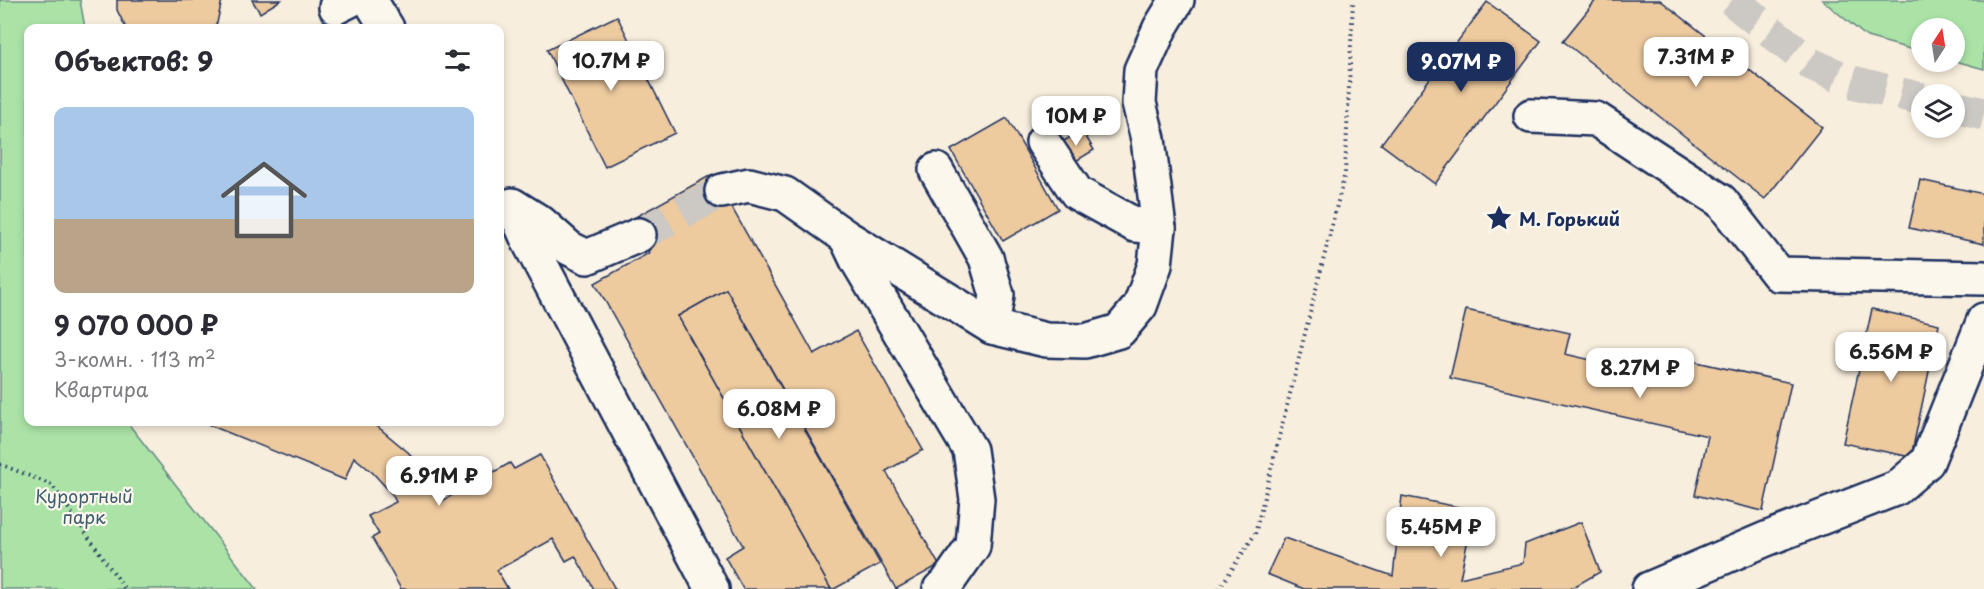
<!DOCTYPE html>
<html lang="ru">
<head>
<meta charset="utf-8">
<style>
	body { margin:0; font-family:"Playpen Sans",sans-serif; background:#f2f2f3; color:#2b2b33; height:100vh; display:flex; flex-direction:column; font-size:22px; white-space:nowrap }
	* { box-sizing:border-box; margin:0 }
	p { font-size:20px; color:#7c7c81 }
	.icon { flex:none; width:33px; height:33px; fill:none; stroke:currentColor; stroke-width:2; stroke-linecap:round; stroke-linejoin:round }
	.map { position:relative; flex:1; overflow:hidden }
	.panel { position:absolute; left:24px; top:24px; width:480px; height:402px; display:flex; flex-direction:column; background:#fff; border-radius:12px; box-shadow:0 3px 9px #0003 }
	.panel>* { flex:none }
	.needle { width:39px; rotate:12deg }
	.fabs { position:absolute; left:1911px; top:18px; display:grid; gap:12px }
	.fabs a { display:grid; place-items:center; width:54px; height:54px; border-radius:50%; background:#fff; box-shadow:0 3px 9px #0003; font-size:30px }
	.price { position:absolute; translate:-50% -51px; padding:0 14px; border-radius:12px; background:#fff; color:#222; font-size:20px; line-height:39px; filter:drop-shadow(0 2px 3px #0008) }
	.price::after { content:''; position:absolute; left:50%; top:36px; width:18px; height:14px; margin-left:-9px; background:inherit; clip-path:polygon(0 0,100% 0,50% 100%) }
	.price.current { background:#1b2f5e; color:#fff }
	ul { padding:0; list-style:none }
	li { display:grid; align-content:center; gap:12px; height:318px; padding:0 30px }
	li+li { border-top:2px solid #e1e1e2 }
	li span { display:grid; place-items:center; height:186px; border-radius:12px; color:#555 }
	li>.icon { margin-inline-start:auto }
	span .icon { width:108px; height:108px; fill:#fffc; stroke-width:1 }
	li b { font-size:26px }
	h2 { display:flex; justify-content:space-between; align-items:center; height:72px; padding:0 30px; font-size:26px }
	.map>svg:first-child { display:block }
	.green { fill:#abe3a7; stroke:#638982; stroke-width:1.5 }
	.building { fill:#eeca9f; stroke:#1b2f5e; stroke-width:1.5 }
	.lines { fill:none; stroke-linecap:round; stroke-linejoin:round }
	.minor-tunnel { stroke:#ccc8c4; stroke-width:33; stroke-dasharray:33 16; stroke-linecap:butt }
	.minor-casing { stroke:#1b2f5e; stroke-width:38 }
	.path { stroke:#1b2f5e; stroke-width:4; stroke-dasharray:1.5 4.5; stroke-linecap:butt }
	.minor { stroke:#fbf7ec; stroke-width:33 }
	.labels { text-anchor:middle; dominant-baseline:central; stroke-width:4.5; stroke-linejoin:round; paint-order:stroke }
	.poi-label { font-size:18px; font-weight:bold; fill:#1b2f5e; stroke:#fbf7ec; text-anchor:start }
	.park-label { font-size:18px; fill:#3f5c70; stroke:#fbf7ec }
</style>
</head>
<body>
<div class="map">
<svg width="1984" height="589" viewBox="0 0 1984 589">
	<rect width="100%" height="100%" fill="#f8eedd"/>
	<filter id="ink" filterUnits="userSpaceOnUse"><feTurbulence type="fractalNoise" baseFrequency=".0167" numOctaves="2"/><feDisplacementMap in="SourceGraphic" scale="12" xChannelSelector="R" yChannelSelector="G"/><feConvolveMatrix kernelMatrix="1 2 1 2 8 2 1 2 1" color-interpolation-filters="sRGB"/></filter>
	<g filter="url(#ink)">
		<g class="green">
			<path d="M0,0H80L85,28H28V422H127L257,589H0Z"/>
			<path d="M1822,0H1984V69L1955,61L1954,28H1922L1921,52L1867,37Z"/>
		</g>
		<g class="building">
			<path d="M117,0H222L217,23L212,28H126L117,10Z"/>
			<path d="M252,0H281L260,13Z"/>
			<path d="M1596,0H1660L1822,127L1765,199L1563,41Z"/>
			<path d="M1487,2L1541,41L1435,184L1381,144Z"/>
			<path d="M617,16L675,133L605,167L547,50Z"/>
			<path d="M1007,118L1058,209L1003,241L951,150Z"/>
			<path d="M1082,130L1094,150L1071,164L1059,144Z"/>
			<path d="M713,174L814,354L856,331L923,450L886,471L939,565L896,589L726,289L678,316L831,589H743L725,557L743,546L595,283L649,253L630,220Z"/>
			<path d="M1920,180L1984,194V244L1909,228Z"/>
			<path d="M726,289L880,564L834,589H831L678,316Z"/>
			<path d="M1872,309L1939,324L1911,457L1843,443Z"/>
			<path d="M1466,310L1570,333L1565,354L1678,380L1683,359L1791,383L1763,511L1695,495L1708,436L1450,378Z"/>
			<path d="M202,422H372L409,453L440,502L510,463L514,469L540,455L615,589H594L575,556L566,561L553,539L497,570L508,589H401L372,538L379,534L368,516L396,502L392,494L373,473L354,457L345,480Z"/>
			<path d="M1402,496L1474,510L1460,578L1523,563L1525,544L1581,522L1600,572L1570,589H1304L1267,574L1284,538L1393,576Z"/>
		</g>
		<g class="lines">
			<g class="minor-tunnel">
				<path d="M1732,0L1811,64L1852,82L1922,99"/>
				<path d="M1954,107L1984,114"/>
				<path d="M639,235L722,191"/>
			</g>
			<g class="minor-casing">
				<g id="minor">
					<path d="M370,0L387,28"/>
					<path d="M336,7L350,0"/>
					<path d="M1531,116L1596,119L1721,201L1778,274L1984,278"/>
					<path d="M1043,142L1077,193L1135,225L1159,228"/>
					<path d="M936,170L986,258L997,295L992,327"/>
					<path d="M722,191L749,185L785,194L846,237L992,327L1046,340L1085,341L1119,331L1140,306L1155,265L1159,228L1148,139L1139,103L1141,70L1160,28L1177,0"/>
					<path d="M512,205L541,223L569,248L587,257L639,235"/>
					<path d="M500,212L513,206L529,242L712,589"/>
					<path d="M847,239L857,260L970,450L977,499L973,546L945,586L940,589"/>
					<path d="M1649,589L1766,539L1897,488L1927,462L1984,320"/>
				</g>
			</g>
			<g class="path">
				<path d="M0,464L52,485L125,589"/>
				<path d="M1219,589L1255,534L1345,173L1353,0"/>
			</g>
			<use href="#minor" class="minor"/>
		</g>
	</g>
	<defs>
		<g id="sight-bare" transform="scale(2.07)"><path d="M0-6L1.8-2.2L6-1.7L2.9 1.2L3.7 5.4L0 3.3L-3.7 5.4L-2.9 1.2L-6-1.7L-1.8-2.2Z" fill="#1b2f5e" stroke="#fbf7ec" stroke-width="2.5" paint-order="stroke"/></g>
	</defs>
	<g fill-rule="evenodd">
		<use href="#sight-bare" x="1499" y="218"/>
	</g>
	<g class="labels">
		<g class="poi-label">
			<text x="1519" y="218">М. Горький</text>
		</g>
		<g class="park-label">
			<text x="84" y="495">Курортный<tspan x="84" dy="21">парк</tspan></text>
		</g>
	</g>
</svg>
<div class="fabs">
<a><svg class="needle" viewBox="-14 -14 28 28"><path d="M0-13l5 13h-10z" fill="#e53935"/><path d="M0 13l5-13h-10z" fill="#7c7c81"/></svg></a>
<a><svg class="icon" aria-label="layers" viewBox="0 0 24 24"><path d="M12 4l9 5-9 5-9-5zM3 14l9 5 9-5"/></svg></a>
</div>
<b class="price" style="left:1696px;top:88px">7.31M ₽</b>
<b class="price" style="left:611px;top:92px">10.7M ₽</b>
<b class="price current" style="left:1461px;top:93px">9.07M ₽</b>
<b class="price" style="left:1076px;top:147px">10M ₽</b>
<b class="price" style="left:1891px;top:383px">6.56M ₽</b>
<b class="price" style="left:1640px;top:399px">8.27M ₽</b>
<b class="price" style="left:779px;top:440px">6.08M ₽</b>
<b class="price" style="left:439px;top:507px">6.91M ₽</b>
<b class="price" style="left:1441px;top:558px">5.45M ₽</b>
<section class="panel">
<h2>Объектов: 9<svg class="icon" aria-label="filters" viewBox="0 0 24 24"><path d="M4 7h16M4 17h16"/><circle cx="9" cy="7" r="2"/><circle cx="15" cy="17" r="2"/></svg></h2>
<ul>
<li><span style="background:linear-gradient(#a9c7e8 60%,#b9a48a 0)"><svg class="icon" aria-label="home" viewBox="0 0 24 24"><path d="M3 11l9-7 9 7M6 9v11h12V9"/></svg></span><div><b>9 070 000 ₽</b><p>3-комн. · 113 m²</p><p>Квартира</p></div></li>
</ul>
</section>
</div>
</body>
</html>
